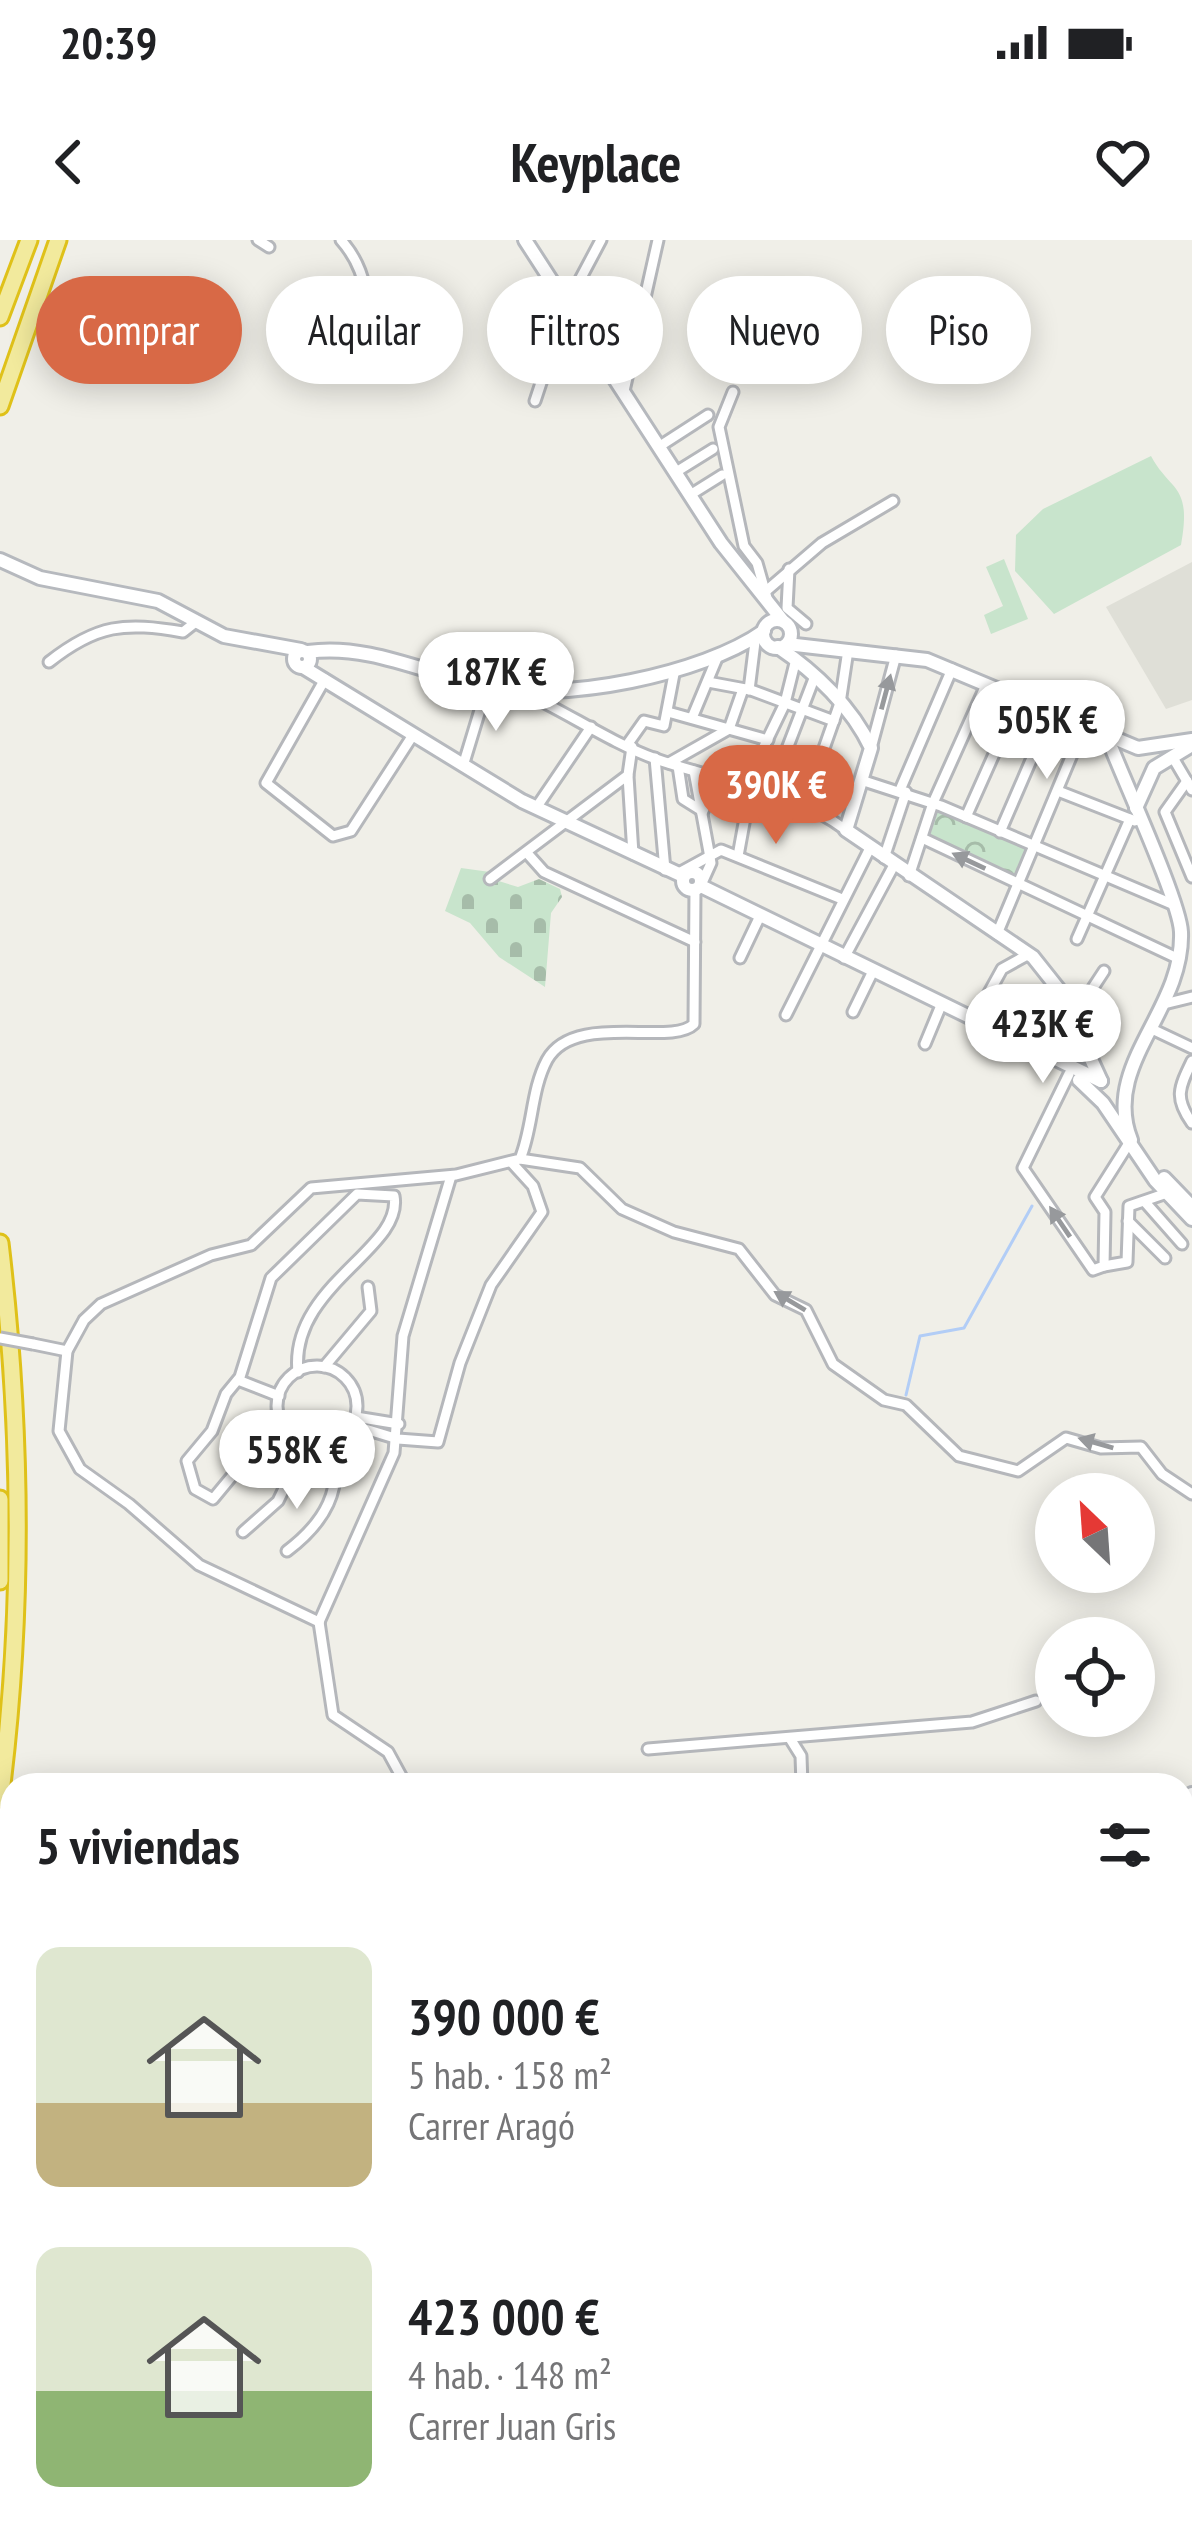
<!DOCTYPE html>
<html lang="es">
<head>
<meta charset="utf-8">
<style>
	body { margin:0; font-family:"PT Sans Narrow",sans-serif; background:#f2f2f2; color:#202124; height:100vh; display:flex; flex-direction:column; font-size:45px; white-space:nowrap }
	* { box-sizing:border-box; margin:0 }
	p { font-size:39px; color:#757577 }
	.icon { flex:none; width:66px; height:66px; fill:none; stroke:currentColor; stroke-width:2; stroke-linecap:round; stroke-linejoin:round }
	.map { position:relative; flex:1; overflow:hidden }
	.drawer { position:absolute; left:0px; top:1533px; width:1194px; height:771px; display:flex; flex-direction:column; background:#fff; border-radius:36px 36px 0 0; box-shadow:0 6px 30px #0003 }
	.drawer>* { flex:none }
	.top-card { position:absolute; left:36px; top:36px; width:1122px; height:108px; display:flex; gap:24px }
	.needle { width:78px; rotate:335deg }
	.fabs { position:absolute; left:1035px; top:1233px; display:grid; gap:24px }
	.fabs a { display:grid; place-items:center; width:120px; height:120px; border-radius:50%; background:#fff; box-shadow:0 6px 30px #0003; font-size:60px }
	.price { position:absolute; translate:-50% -102px; padding:0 27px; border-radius:42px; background:#fff; color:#222; font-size:39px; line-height:78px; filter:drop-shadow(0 3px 6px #0008) }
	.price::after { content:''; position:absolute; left:50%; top:72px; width:36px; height:27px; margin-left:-18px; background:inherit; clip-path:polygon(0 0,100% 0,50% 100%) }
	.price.current { background:#d86946; color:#fff }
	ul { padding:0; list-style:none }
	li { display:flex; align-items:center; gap:36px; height:300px; padding:0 36px }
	li span { display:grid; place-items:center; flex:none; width:336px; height:240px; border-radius:24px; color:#555 }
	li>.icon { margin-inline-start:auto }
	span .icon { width:144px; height:144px; fill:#fffc; stroke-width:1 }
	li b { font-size:51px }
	h2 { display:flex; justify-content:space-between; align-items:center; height:144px; padding:0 36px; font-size:51px }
	.chip { padding:0 42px; border-radius:54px; background:#fff; box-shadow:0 6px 30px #0003; font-size:42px; line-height:108px }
	.chip.current { background:#d86946; color:#fff }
	.status { display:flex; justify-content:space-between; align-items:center; height:84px; padding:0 60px; background:#fff; direction:ltr }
	.status svg { height:33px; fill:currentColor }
	header { display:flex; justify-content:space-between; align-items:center; height:156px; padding:0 36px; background:#fff; font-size:54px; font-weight:700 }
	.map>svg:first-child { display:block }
	.education { fill:#dfdfd7 }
	.green { fill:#c8e4cc }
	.cemetery { fill:url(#cemetery-stones) }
	.park { fill:url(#park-crowns) }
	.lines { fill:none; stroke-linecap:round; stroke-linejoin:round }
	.stream { stroke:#b2cdf6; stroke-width:3 }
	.street-casing { stroke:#b5b7bb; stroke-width:15 }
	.secondary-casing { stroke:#b6b9be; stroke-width:18 }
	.highway-casing { stroke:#dfc119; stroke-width:21 }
	.street { stroke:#fff; stroke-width:9 }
	.secondary { stroke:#fff; stroke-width:12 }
	.highway { stroke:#f2ea9d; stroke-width:15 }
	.street-bridge-casing { stroke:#b5b7bb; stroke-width:15; stroke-linecap:butt }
	.street-bridge { stroke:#fff; stroke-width:9 }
	.oneway { fill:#97999c }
</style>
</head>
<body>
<div class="status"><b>20:39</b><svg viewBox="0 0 49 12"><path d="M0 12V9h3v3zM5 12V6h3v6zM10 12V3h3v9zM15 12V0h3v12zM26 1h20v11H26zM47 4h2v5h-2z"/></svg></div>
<header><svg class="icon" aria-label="back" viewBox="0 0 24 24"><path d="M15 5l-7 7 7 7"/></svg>Keyplace<svg class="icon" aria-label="heart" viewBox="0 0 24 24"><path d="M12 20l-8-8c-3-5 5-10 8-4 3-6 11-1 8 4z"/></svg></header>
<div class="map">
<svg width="1192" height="2302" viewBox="0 0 1192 2302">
	<defs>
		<pattern id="cemetery-stones" width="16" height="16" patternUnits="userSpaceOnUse" patternTransform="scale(3)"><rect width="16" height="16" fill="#c8e4cc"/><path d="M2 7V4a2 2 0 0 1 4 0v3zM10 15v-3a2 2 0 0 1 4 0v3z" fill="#a6bca9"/></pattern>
		<pattern id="park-crowns" width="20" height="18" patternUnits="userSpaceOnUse" patternTransform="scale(3)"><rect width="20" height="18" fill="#c8e4cc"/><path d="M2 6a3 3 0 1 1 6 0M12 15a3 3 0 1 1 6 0" fill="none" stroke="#a6bca9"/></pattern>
	</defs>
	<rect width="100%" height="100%" fill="#f0efe8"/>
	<path class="education" d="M1192,322V460L1166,469L1106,367Z"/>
	<g class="green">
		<path d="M1151,216C1171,253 1192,243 1181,305L1054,374L1015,331L1016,295L1043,269Z"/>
		<path d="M1004,319L1028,379L991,394L984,375L1003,366L986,327Z"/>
		<path d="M1182,1612L1192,1642V1846L1182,1882Z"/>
		<path d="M1192,1884V2182L1182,2193V1898Z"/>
		<path d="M294,2292H728V2302H290Z"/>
		<path d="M801,2292H1030L1027,2298L1033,2302H808L796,2299Z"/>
	</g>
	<path class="cemetery" d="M461,628L490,632L489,638L518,647L539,639L560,649L562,657L551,673L545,747L499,717L470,683L445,671Z"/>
	<path class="park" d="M938,570L1028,609L1015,640L929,598Z"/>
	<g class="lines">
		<g class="stream">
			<path d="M906,1155L920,1096L964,1088L1032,966"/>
			<path d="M1182,2259L1192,2244"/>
			<path d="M1153,2302L1158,2295"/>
		</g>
		<g class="street-casing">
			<g id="street">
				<path d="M258,0L269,7"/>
				<path d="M341,0C356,17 369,43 363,66"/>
				<path d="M624,151L658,0"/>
				<path d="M733,152L719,187L744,306L757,323L767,358"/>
				<path d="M535,161L567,64L601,0"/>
				<path d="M660,206L708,175"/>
				<path d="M676,232L713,209"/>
				<path d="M690,255L722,235"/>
				<path d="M789,329L787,368L806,384"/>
				<path d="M766,351L822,303L893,261"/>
				<path d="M49,422C97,384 125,382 183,392L197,381"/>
				<path d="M325,439L266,543L333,596L351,591L413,495"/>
				<path d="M708,442L751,450L834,481"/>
				<path d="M749,450L755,402"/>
				<path d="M522,452C567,472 609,502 656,519C720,542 790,548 846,590"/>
				<path d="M668,472L768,500"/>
				<path d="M692,478L717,418"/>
				<path d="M627,505L644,481L664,486L674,434"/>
				<path d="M871,508L896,415"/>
				<path d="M1172,516L1192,550"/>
				<path d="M655,518L665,630"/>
				<path d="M758,519L785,463L796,419"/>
				<path d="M669,523L729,489L743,449"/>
				<path d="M463,526L487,447"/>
				<path d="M678,526L683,559L699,569"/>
				<path d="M780,527L815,436"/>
				<path d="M694,531L711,623L702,643"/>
				<path d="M628,536L633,614"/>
				<path d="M864,541L941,566L1172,664"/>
				<path d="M1187,541L1165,572L1192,637"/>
				<path d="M900,550L952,429"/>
				<path d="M1058,551L1135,581"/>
				<path d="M804,565L840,463L848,410"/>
				<path d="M536,568L591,487"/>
				<path d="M702,573L719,537"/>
				<path d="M966,577L1019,458"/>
				<path d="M1000,592L1051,474"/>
				<path d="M922,598L1177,718"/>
				<path d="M527,613L544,632L695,702"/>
				<path d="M738,616L751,545"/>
				<path d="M884,618L906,552"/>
				<path d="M677,634L721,610L842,659"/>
				<path d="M909,636L933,563L986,445"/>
				<path d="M490,639L628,535L632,507"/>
				<path d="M997,694L1084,486"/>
				<path d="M1077,699L1130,579"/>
				<path d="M740,718L760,676"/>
				<path d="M844,718L894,625"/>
				<path d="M1164,764L1192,757"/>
				<path d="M1069,769L1083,763L1104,731"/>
				<path d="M853,772L873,731"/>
				<path d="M786,775L870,608"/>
				<path d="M975,778L1002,729L1029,714"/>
				<path d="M1154,790L1192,808"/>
				<path d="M925,804L942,763"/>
				<path d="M1192,821C1179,848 1174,858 1192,883"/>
				<path d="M1069,834L1023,928L1093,1030L1104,1026L1105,972L1095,957L1131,900"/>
				<path d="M520,919L580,928L622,969L674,992L739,1009L775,1055L806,1070L833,1124L884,1160L906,1165L959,1216L1018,1231L1066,1198L1101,1208L1141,1207L1162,1234L1192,1254"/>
				<path d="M1145,962L1182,1004"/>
				<path d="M1128,981L1165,1018"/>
				<path d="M1104,1026L1127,1022L1129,966L1167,953"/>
				<path d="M33,1104L67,1111"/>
				<circle cx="317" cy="1166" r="40"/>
				<path d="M324,1127L371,1071L368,1047"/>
				<path d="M238,1140L279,1156"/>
				<path d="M279,1177L249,1190L237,1230L213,1259L195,1249L187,1221L212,1191L226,1154L240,1137L271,1038L357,954L394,956C404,1009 289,1046 298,1132"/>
				<path d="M356,1177L399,1184"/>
				<path d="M352,1185L398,1199L438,1202L460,1123L491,1045L542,972L533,946L512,923"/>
				<path d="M243,1292L278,1261L305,1205"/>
				<path d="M287,1311C324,1283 345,1249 331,1202"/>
				<path d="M319,1382L199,1325L129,1264L80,1229L59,1191L67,1111L84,1080L101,1064L211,1015L251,1005L311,948L456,935L520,919C533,888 531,850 547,820C574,771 671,807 694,784L695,649"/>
				<path d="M319,1382L394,1213L403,1096L451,936"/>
				<path d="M319,1382L333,1475L388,1512L406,1545"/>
				<path d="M791,1500L801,1516L802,1545"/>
				<path d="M648,1509L972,1482L1036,1461"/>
				<path d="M0,1894L12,1891"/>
				<path d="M0,1934L12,1923"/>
			</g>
		</g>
		<g class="secondary-casing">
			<g id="secondary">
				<path d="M525,0L721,303L783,381"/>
				<path d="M0,320L40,338L158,361L224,396L301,410"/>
				<circle cx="777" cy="394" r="14"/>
				<path d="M787,404L927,420L1138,508L1192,500"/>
				<path d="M778,407C815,432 852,467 871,508L846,590L1033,717L1060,751L1101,841"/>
				<circle cx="302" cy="419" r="8"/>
				<path d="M308,412C369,403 429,435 488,447C563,462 702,435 764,391"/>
				<path d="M303,427L522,561L683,636"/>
				<path d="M1100,493L1112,509C1126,545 1180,663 1181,692C1184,771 1101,825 1131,900"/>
				<path d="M1136,568L1154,528L1192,505"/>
				<circle cx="692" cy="641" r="9"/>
				<path d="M701,646L1101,841"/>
				<path d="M1079,840L1103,863L1155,940L1192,979"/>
				<path d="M1164,938L1192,967"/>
				<path d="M1182,1560L1192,1554"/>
				<path d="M0,2301L49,2302"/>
				<path d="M287,2302L291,2292"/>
			</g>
		</g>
		<g class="highway-casing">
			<g id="highway">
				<path d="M0,77L29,0"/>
				<path d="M0,166L58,0"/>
				<path d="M0,1003C22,1188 24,1375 0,1560"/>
				<path d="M0,1259V1341"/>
			</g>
		</g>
		<use href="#street" class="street"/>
		<use href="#secondary" class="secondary"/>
		<use href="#highway" class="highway"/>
		<g class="street-bridge-casing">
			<path id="street-bridge" d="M0,1098L33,1104"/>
		</g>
		<use href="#street-bridge" class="street-bridge"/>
	</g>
	<defs><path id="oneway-solid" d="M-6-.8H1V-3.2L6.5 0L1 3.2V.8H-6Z" transform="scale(3)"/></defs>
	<g class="oneway">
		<use href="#oneway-solid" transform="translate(886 452) rotate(-75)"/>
		<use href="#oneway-solid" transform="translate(969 621) rotate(-155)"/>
		<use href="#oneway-solid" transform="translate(1060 982) rotate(-124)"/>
		<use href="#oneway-solid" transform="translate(790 1061) rotate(-149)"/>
		<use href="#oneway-solid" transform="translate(1096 1203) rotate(-164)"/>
	</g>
</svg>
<div class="fabs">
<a><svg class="needle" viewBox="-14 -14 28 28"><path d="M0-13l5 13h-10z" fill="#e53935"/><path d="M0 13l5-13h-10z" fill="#757577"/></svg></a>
<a><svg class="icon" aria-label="locate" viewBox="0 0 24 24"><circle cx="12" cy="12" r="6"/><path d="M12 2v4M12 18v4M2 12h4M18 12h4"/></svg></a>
</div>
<b class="price" style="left:496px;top:494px">187K €</b>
<b class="price" style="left:1047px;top:542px">505K €</b>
<b class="price current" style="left:776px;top:607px">390K €</b>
<b class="price" style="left:1043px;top:846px">423K €</b>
<b class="price" style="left:297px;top:1272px">558K €</b>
<div class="top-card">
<a class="chip current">Comprar</a>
<a class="chip">Alquilar</a>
<a class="chip">Filtros</a>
<a class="chip">Nuevo</a>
<a class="chip">Piso</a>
</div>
<section class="drawer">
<h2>5 viviendas<svg class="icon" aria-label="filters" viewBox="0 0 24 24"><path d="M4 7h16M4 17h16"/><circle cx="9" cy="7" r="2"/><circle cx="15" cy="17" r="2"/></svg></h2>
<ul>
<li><span style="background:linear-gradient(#dfe7d0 65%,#c2b280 0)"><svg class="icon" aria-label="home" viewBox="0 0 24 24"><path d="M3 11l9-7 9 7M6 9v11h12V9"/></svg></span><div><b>390 000 €</b><p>5 hab. · 158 m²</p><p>Carrer Aragó</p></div></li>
<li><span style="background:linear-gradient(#dfe7d0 60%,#8fb573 0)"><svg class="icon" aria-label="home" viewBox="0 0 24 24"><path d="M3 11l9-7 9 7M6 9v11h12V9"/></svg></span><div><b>423 000 €</b><p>4 hab. · 148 m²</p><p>Carrer Juan Gris</p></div></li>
</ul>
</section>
</div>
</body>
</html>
